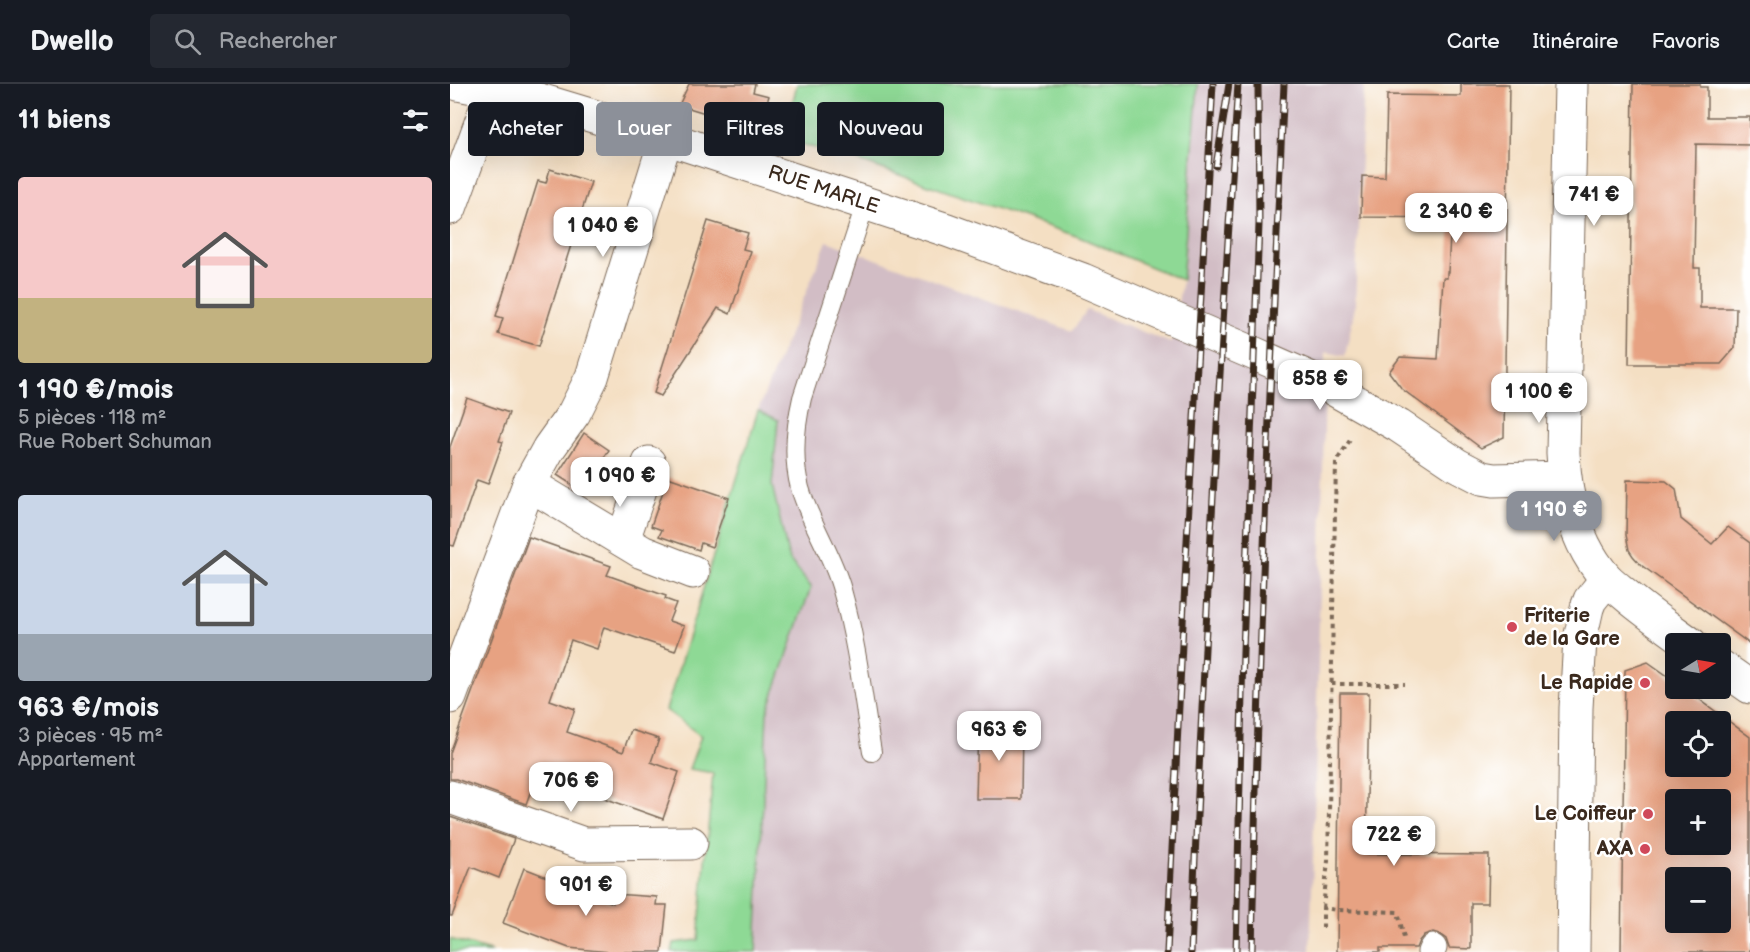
<!DOCTYPE html>
<html lang="fr">
<head>
<meta charset="utf-8">
<style>
	body { margin:0; font-family:"Balsamiq Sans",sans-serif; background:#242831; color:#f1f3f6; height:100vh; display:flex; flex-direction:column; font-size:22px; white-space:nowrap }
	* { box-sizing:border-box; margin:0 }
	p { font-size:20px; color:#9ea1a6 }
	.icon { flex:none; width:33px; height:33px; fill:none; stroke:currentColor; stroke-width:2; stroke-linecap:round; stroke-linejoin:round }
	.map { position:relative; flex:1; overflow:hidden }
	.sheet { display:flex; flex-direction:column; background:#171b24; width:450px }
	.sheet>* { flex:none }
	.top-card { position:absolute; left:18px; top:18px; width:570px; height:54px; display:flex; gap:12px }
	.needle { width:39px; rotate:79deg }
	.tools { position:absolute; left:1215px; top:549px; display:grid; gap:12px }
	.tools a { display:grid; place-items:center; width:66px; height:66px; border-radius:6px; background:#171b24; box-shadow:0 6px 24px #0002; font-size:30px }
	.price { position:absolute; translate:-50% -51px; padding:0 14px; border-radius:12px; background:#fff; color:#222; font-size:20px; line-height:39px; filter:drop-shadow(0 2px 3px #0008) }
	.price::after { content:''; position:absolute; left:50%; top:36px; width:18px; height:14px; margin-left:-9px; background:inherit; clip-path:polygon(0 0,100% 0,50% 100%) }
	.price.selected { background:#8c9099; color:#fff }
	ul { padding:0; list-style:none }
	li { display:grid; align-content:center; gap:12px; height:318px; padding:0 18px }
	li span { display:grid; place-items:center; height:186px; border-radius:6px; color:#555 }
	li>.icon { margin-inline-start:auto }
	span .icon { width:108px; height:108px; fill:#fffc; stroke-width:1 }
	li b { font-size:26px }
	h2 { display:flex; justify-content:space-between; align-items:center; height:72px; padding:0 18px; font-size:26px }
	.chip { padding:0 21px; border-radius:6px; background:#171b24; box-shadow:0 6px 24px #0002; font-size:21px; line-height:54px }
	.chip.selected { background:#8c9099; color:#fff }
	header { display:flex; align-items:center; gap:36px; box-sizing:border-box; height:84px; padding:0 30px; background:#171b24; border-bottom:2px solid #363941 }
	header strong { font-size:28px }
	nav { display:flex; gap:33px; margin-inline-start:auto; font-size:21px }
	.search { width:420px; height:54px; background:#242831; display:flex; align-items:center; gap:15px; box-sizing:border-box; padding:0 21px; border-radius:6px; color:#9ea1a6; font-size:22px }
	main { display:flex; flex:1; min-height:0 }
	.map>svg:first-child { display:block }
	.industrial { fill:#d2bdc5 }
	.green { fill:#8ed995; stroke:#64825a; stroke-width:1.5 }
	.building { fill:#e7a282; fill-rule:evenodd }
	.lines { fill:none; stroke-linecap:round; stroke-linejoin:round }
	.service-casing { stroke:#7c6958; stroke-width:20 }
	.pedestrian-casing { stroke:#7c6958; stroke-width:29 }
	.minor-casing { stroke:#7c6958; stroke-width:35 }
	.tertiary-casing { stroke:#7c6958; stroke-width:35 }
	.secondary-casing { stroke:#7c6958; stroke-width:35 }
	.path { stroke:#7c6958; stroke-width:4; stroke-dasharray:4.5 4.5; stroke-linecap:butt }
	.service { stroke:#fff; stroke-width:18 }
	.pedestrian { stroke:#fff; stroke-width:27 }
	.minor { stroke:#fff; stroke-width:33 }
	.tertiary { stroke:#fff; stroke-width:33 }
	.secondary { stroke:#fff; stroke-width:33 }
	.rail-casing { stroke:#3b2a1e; stroke-width:7 }
	.rail { stroke:#fff; stroke-width:4.5; stroke-dasharray:14; stroke-linecap:butt }
	.poi-dot { fill:#d1495b; stroke:#fff; stroke-width:2 }
	.labels { text-anchor:middle; dominant-baseline:central; stroke-width:5; stroke-linejoin:round; paint-order:stroke }
	.street-label { font-size:20px; fill:#3b2a1e; stroke:#fff }
	.poi-label { font-size:20px; font-weight:bold; fill:#3b2a1e; stroke:#fff; text-anchor:end }
</style>
</head>
<body>
<header>
<strong>Dwello</strong>
<div class="search"><svg class="icon" aria-label="search" viewBox="0 0 24 24"><circle cx="10" cy="10" r="6"/><path d="M15 15l6 6"/></svg>Rechercher</div>
<nav><a>Carte</a><a>Itinéraire</a><a>Favoris</a></nav>
</header>
<main>
<section class="sheet">
<h2>11 biens<svg class="icon" aria-label="filters" viewBox="0 0 24 24"><path d="M4 7h16M4 17h16"/><circle cx="9" cy="7" r="2"/><circle cx="15" cy="17" r="2"/></svg></h2>
<ul>
<li><span style="background:linear-gradient(#f6c9c9 65%,#c2b280 0)"><svg class="icon" aria-label="home" viewBox="0 0 24 24"><path d="M3 11l9-7 9 7M6 9v11h12V9"/></svg></span><div><b>1 190 €/mois</b><p>5 pièces · 118 m²</p><p>Rue Robert Schuman</p></div></li>
<li><span style="background:linear-gradient(#c9d6e8 75%,#9aa5b1 0)"><svg class="icon" aria-label="home" viewBox="0 0 24 24"><path d="M3 11l9-7 9 7M6 9v11h12V9"/></svg></span><div><b>963 €/mois</b><p>3 pièces · 95 m²</p><p>Appartement</p></div></li>
</ul>
</section>
<div class="map">
<svg width="1300" height="868" viewBox="0 0 1300 868">
	<rect width="100%" height="100%" fill="#fff"/>
	<filter id="ink" filterUnits="userSpaceOnUse"><feTurbulence type="fractalNoise" baseFrequency=".0167" numOctaves="2"/><feDisplacementMap in="SourceGraphic" scale="12" xChannelSelector="R" yChannelSelector="G"/><feConvolveMatrix kernelMatrix="1 2 1 2 8 2 1 2 1" color-interpolation-filters="sRGB"/></filter>
	<filter id="wash" filterUnits="userSpaceOnUse"><feTurbulence type="fractalNoise" baseFrequency=".008" numOctaves="4" result="noise"/><feDisplacementMap in="SourceGraphic" scale="24" xChannelSelector="R" yChannelSelector="G"/><feGaussianBlur stdDeviation="1.35" result="paint"/><feColorMatrix in="noise" values="0 0 0 0 0 0 0 0 0 0 0 0 0 0 0 0 0 1.4 0 .05"/><feComposite in="paint" operator="in"/></filter>
	<g filter="url(#wash)">
		<rect width="100%" height="100%" fill="#f4dfc3"/>
		<path class="industrial" d="M748,0H914L905,223L895,272L876,268L863,777L860,868H306L317,629L361,503L339,475L322,401L327,336L308,326L377,157L622,247L637,226L721,259L732,196Z"/>
		<g class="green">
			<path d="M347,0H748L732,196L629,153L409,77L334,55Z"/>
			<path d="M308,326L328,336L322,401L339,475L361,503L317,629L306,868H222L224,859L248,856L263,689L239,685L251,652L216,626Z"/>
			<path d="M0,855L43,868H0Z"/>
		</g>
		<g id="blocks">
			<g class="building">
				<path d="M239,0H305L303,8L319,12L308,45L229,21Z"/>
				<path d="M1011,0H1059L1054,353L1031,364L952,305L939,288L950,273L988,275L993,194H997V188H998L1001,134L911,133L912,92L935,93L937,11L1011,12Z"/>
				<path d="M1183,0H1250V3H1257V33H1300V61L1246,60L1244,184H1250V224H1286L1285,264L1271,280H1179Z"/>
				<path d="M100,85L141,98L89,262L48,250L53,234L46,232L88,97L96,99Z"/>
				<path d="M258,137L298,149L293,165L301,167L280,230L268,224L211,312L204,309Z"/>
				<path d="M17,314L59,329L49,357L53,358L38,400L27,396L4,462L0,461V363Z"/>
				<path d="M134,349L159,366L132,407L107,391Z"/>
				<path d="M218,393L279,414L262,463L251,459L249,466L209,452L212,446L201,442Z"/>
				<path d="M1177,396L1216,397L1226,405L1231,435L1262,460L1278,443L1300,459V560L1191,481L1183,472L1179,466L1176,451Z"/>
				<path d="M79,453L161,482L157,491L216,512L215,515L226,519L219,537L234,542L225,567L154,543L147,565L121,556L100,616L125,625L117,648L173,668L181,646L209,655L201,678L229,688L213,735L87,690L76,720L6,695H0V669Z"/>
				<path d="M1198,578L1226,598V604H1234L1300,653V868H1171L1175,586ZM1226,638H1270V682H1226ZM1226,716H1270V760H1226ZM1226,794H1270V838H1226Z"/>
				<path d="M890,609H919L916,770L1039,771L1038,819H1021V865L999,864L996,855L989,850L983,848L974,851L969,857L966,864H930V868H887Z"/>
				<path d="M528,640L572,641L571,715H526Z"/>
				<path d="M0,733L64,755L49,794L21,783L2,832H0Z"/>
				<path d="M74,784L163,819L164,810L207,813L206,821H217L212,868H159L119,864L53,839Z"/>
			</g>
		</g>
	</g>
	<g filter="url(#ink)">
		<use href="#blocks" fill-opacity="0" stroke="#7c6958" stroke-width="1.5"/>
		<g class="lines">
			<g class="service-casing">
				<path id="service" d="M416,118L352,314C345,344 342,374 350,404C360,439 383,471 392,506C407,559 413,614 422,668"/>
			</g>
			<g class="pedestrian-casing">
				<path id="pedestrian" d="M981,868L983,864"/>
			</g>
			<g class="minor-casing">
				<g id="minor">
					<path id="s1" d="M8,0L90,16L216,54L497,146L633,196L803,269L880,303L949,342L1007,381L1032,394L1044,396L1114,394"/>
					<path d="M0,124L43,6"/>
					<path d="M79,400L192,468L243,488"/>
					<path d="M173,456L199,379"/>
					<path d="M0,613L79,400L99,364L124,329L142,293L216,54"/>
					<path d="M0,713L134,760L241,759"/>
				</g>
			</g>
			<g class="tertiary-casing">
				<path id="tertiary" d="M1123,868L1126,624L1130,555L1137,524L1140,516L1157,495"/>
			</g>
			<g class="secondary-casing">
				<g id="secondary">
					<path d="M1121,0L1113,369C1115,414 1125,459 1156,494C1162,500 1170,506 1177,512C1197,529 1219,544 1241,560"/>
					<path d="M1270,582L1300,603"/>
				</g>
			</g>
			<g class="path">
				<path d="M881,600H955"/>
				<path d="M873,824L878,777L886,378L902,353"/>
				<path d="M873,844V824L887,826L948,828L954,854"/>
			</g>
			<use href="#service" class="service"/>
			<use href="#pedestrian" class="pedestrian"/>
			<use href="#minor" class="minor"/>
			<use href="#tertiary" class="tertiary"/>
			<use href="#secondary" class="secondary"/>
			<g class="rail-casing">
				<g id="rail">
					<path d="M766,82L779,0"/>
					<path d="M717,868L737,457L763,0"/>
					<path d="M741,868C753,578 769,289 788,0"/>
					<path d="M786,868L793,567L809,140L808,0"/>
					<path d="M802,868C808,578 820,289 834,0"/>
				</g>
			</g>
			<use href="#rail" class="rail"/>
		</g>
	</g>
	<g class="poi-dot">
		<circle cx="1062" cy="543" r="6"/>
		<circle cx="1195" cy="599" r="6"/>
		<circle cx="1198" cy="730" r="6"/>
		<circle cx="1195" cy="765" r="6"/>
	</g>
	<g class="labels">
		<g class="street-label">
			<text stroke="none"><textPath href="#s1" startOffset="381">RUE MARLE</textPath></text>
		</g>
		<g class="poi-label">
			<text x="1074" y="532" text-anchor="start">Friterie<tspan x="1074" dy="23">de la Gare</tspan></text>
			<text x="1183" y="599">Le Rapide</text>
			<text x="1186" y="730">Le Coiffeur</text>
			<text x="1183" y="765">AXA</text>
		</g>
	</g>
</svg>
<div class="tools">
<a><svg class="needle" viewBox="-14 -14 28 28"><path d="M0-13l5 13h-10z" fill="#e53935"/><path d="M0 13l5-13h-10z" fill="#9ea1a6"/></svg></a>
<a><svg class="icon" aria-label="locate" viewBox="0 0 24 24"><circle cx="12" cy="12" r="6"/><path d="M12 2v4M12 18v4M2 12h4M18 12h4"/></svg></a>
<a>+</a>
<a>−</a>
</div>
<b class="price" style="left:1144px;top:143px">741 €</b>
<b class="price" style="left:1006px;top:160px">2 340 €</b>
<b class="price" style="left:153px;top:174px">1 040 €</b>
<b class="price" style="left:870px;top:327px">858 €</b>
<b class="price" style="left:1089px;top:340px">1 100 €</b>
<b class="price" style="left:170px;top:424px">1 090 €</b>
<b class="price selected" style="left:1104px;top:458px">1 190 €</b>
<b class="price" style="left:549px;top:678px">963 €</b>
<b class="price" style="left:121px;top:729px">706 €</b>
<b class="price" style="left:944px;top:783px">722 €</b>
<b class="price" style="left:136px;top:833px">901 €</b>
<div class="top-card">
<a class="chip">Acheter</a>
<a class="chip selected">Louer</a>
<a class="chip">Filtres</a>
<a class="chip">Nouveau</a>
</div>
</div>
</main>
</body>
</html>
